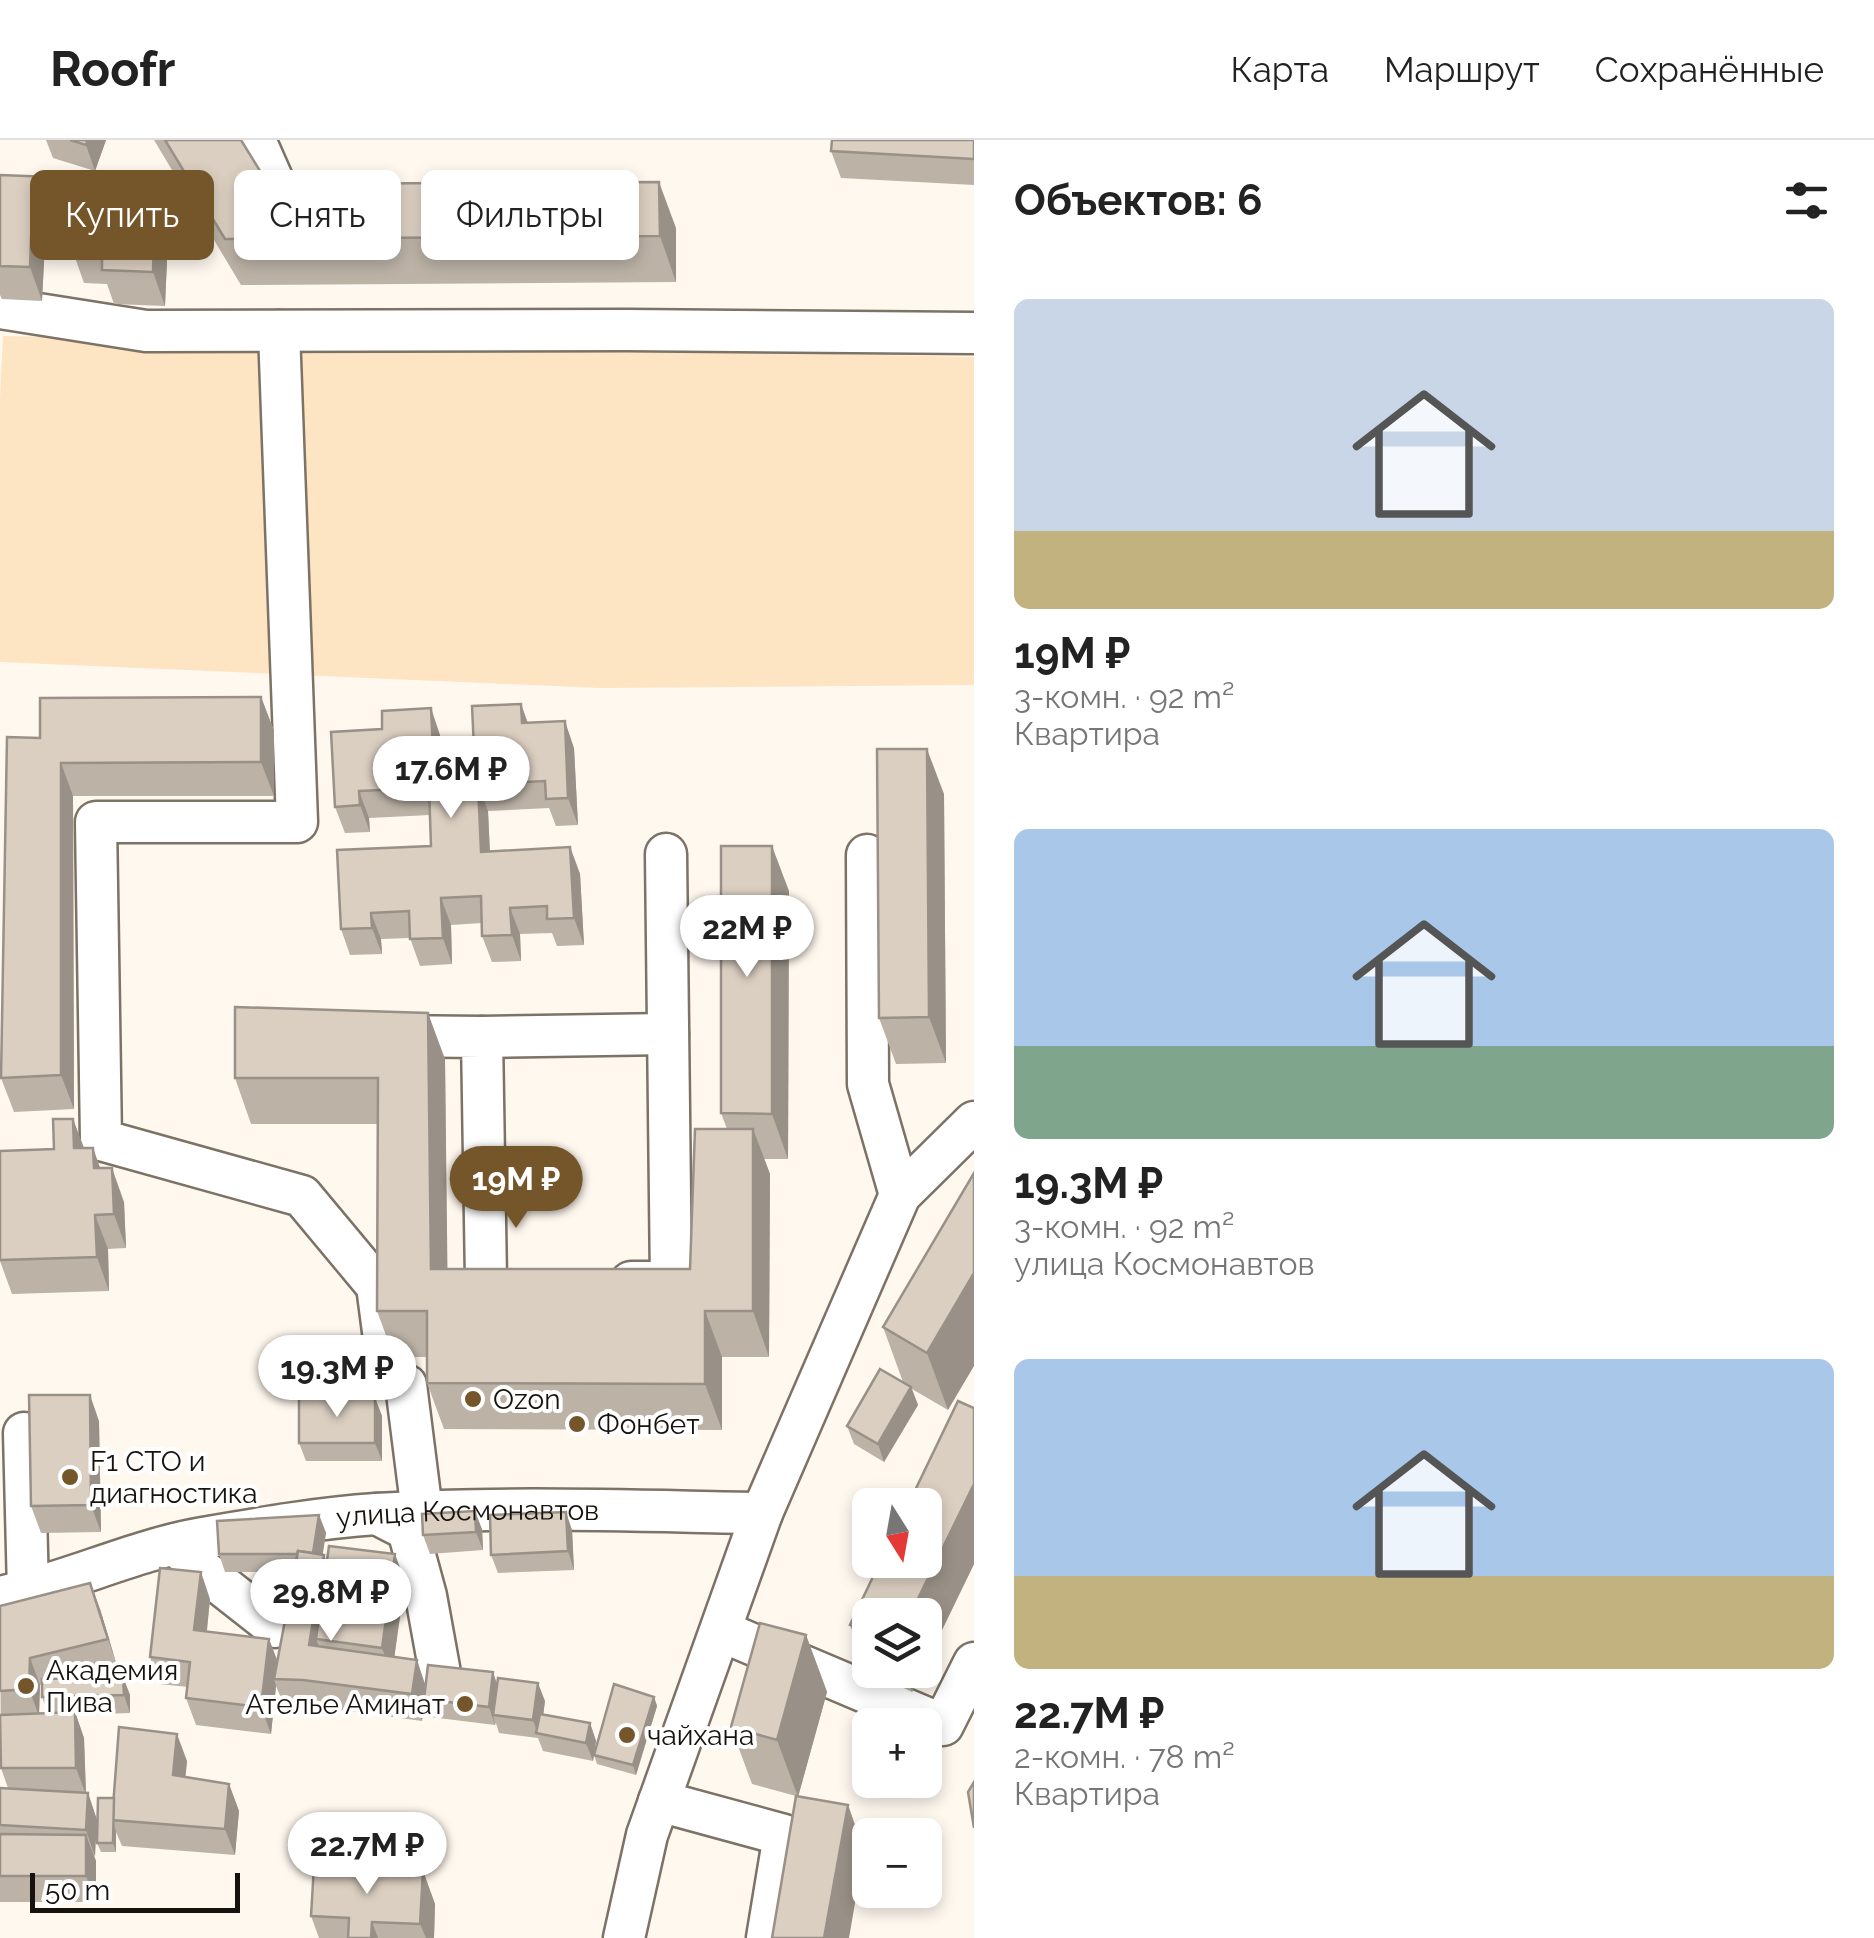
<!DOCTYPE html>
<html lang="ru">
<head>
<meta charset="utf-8">
<style>
	body { margin:0; font-family:Raleway,sans-serif; background:#f2f2f2; color:#222; height:100vh; display:flex; flex-direction:column; font-size:38px; white-space:nowrap }
	* { box-sizing:border-box; margin:0 }
	p { font-size:32px; color:#767676 }
	.icon { flex:none; width:55px; height:55px; fill:none; stroke:currentColor; stroke-width:2; stroke-linecap:round; stroke-linejoin:round }
	.map { position:relative; flex:1; overflow:hidden }
	.sheet { display:flex; flex-direction:column; background:#fff; width:900px }
	.sheet>* { flex:none }
	.top-card { position:absolute; left:30px; top:30px; width:792px; height:90px; display:flex; gap:20px }
	.needle { width:65px; rotate:169deg }
	.buttons { position:absolute; left:852px; top:1348px; display:grid; gap:20px }
	.buttons a { display:grid; place-items:center; width:90px; height:90px; border-radius:15px; background:#fff; box-shadow:0 5px 15px #0003; font-size:50px }
	.scale { position:absolute; left:30px; bottom:25px; width:210px; box-sizing:border-box; padding-left:10px; border:5px solid #16120d; border-top:0; font-size:28px; line-height:35px; white-space:nowrap; color:#16120d; -webkit-text-stroke:8px #fff; paint-order:stroke }
	.price { position:absolute; translate:-50% -85px; padding:0 22px; border-radius:35px; background:#fff; color:#222; font-size:32px; line-height:65px; filter:drop-shadow(0 2px 5px #0008) }
	.price::after { content:''; position:absolute; left:50%; top:60px; width:30px; height:22px; margin-left:-15px; background:inherit; clip-path:polygon(0 0,100% 0,50% 100%) }
	.price.active { background:#75562b; color:#fff }
	ul { padding:0; list-style:none }
	li { display:grid; align-content:center; gap:20px; height:530px; padding:0 40px }
	li span { display:grid; place-items:center; height:310px; border-radius:15px; color:#555 }
	li>.icon { margin-inline-start:auto }
	span .icon { width:180px; height:180px; fill:#fffc; stroke-width:1 }
	li b { font-size:42px }
	h2 { display:flex; justify-content:space-between; align-items:center; height:120px; padding:0 40px; font-size:42px }
	.pill { padding:0 35px; border-radius:15px; background:#fff; box-shadow:0 5px 15px #0003; font-size:35px; line-height:90px }
	.pill.active { background:#75562b; color:#fff }
	header { display:flex; align-items:center; gap:60px; box-sizing:border-box; height:140px; padding:0 50px; background:#fff; border-bottom:2px solid #e0e0e0 }
	header strong { font-size:48px }
	nav { display:flex; gap:55px; margin-inline-start:auto; font-size:35px }
	main { display:flex; flex:1; min-height:0 }
	.map>svg:first-child { display:block }
	.green { fill:#fde4c3 }
	.lines { fill:none; stroke-linecap:round; stroke-linejoin:round }
	.minor-casing { stroke:#7c7265; stroke-width:45 }
	.minor { stroke:#fff; stroke-width:40 }
	.wall { fill:#bcb2a6; fill-rule:evenodd }
	.shaded-wall { fill:#999187 }
	.building { fill:#dbcfc1; stroke:#999187; stroke-width:2.5 }
	.poi-dot { fill:#75562b; stroke:#fff; stroke-width:4 }
	.labels { text-anchor:middle; dominant-baseline:central; stroke-width:8; stroke-linejoin:round; paint-order:stroke }
	.poi-label { font-size:28px; fill:#16120d; stroke:#fff; text-anchor:start }
	.street-label { font-size:28px; fill:#16120d; stroke:#fff }
</style>
</head>
<body>
<header>
<strong>Roofr</strong>
<nav><a>Карта</a><a>Маршрут</a><a>Сохранённые</a></nav>
</header>
<main>
<div class="map">
<svg width="974" height="1798" viewBox="0 0 974 1798">
	<rect width="100%" height="100%" fill="#fff8ef"/>
	<path class="green" d="M3,196L974,217V545L599,548L0,522V259Z"/>
	<g class="lines">
		<g class="minor-casing">
			<g id="minor">
				<path d="M255,0L285,68"/>
				<path d="M0,168L146,191L627,190L974,193"/>
				<path d="M279,191L297,682H96L101,1000L302,1056L377,1146"/>
				<path d="M867,715L868,944L900,1055"/>
				<path d="M384,896L482,897L486,1140"/>
				<path d="M482,897L668,894"/>
				<path d="M631,1142H671L666,714"/>
				<path d="M394,1143L377,1146L389,1237L406,1245L422,1372"/>
				<path d="M24,1293L28,1451"/>
				<path d="M377,1374L408,1390L426,1456L440,1533"/>
				<path d="M176,1404L196,1425L275,1487"/>
				<path id="s1" d="M0,1457C69,1442 134,1410 203,1398C261,1388 318,1378 376,1374C504,1366 634,1371 762,1373L900,1055L974,982"/>
				<path d="M721,1491L943,1585L974,1523"/>
				<path d="M659,1661L784,1695L767,1798"/>
				<path d="M624,1798L647,1695L762,1373"/>
			</g>
		</g>
		<use href="#minor" class="minor"/>
	</g>
	<g class="wall">
		<path d="M46,0H106L95,31L53,18Z"/>
		<path d="M154,0H241L268,44L676,88V142L241,145Z"/>
		<path d="M974,0V45L841,38L831,11Z"/>
		<path d="M0,35L156,41L169,75L165,166L114,164L107,144L84,143L72,109V105L45,103L42,161L2,159L0,155Z"/>
		<path d="M261,557L274,591V656H73L74,969L14,972L1,938L40,598Z"/>
		<path d="M521,564L528,583L574,608L578,685L556,686L549,668L488,671L490,711L570,707L580,734L584,805L557,806L552,793L520,794L521,821L492,822L482,796V783L451,785L452,824L420,826L410,798L381,799L382,814L350,815L341,789L431,706L430,675L369,678L370,692L345,693L335,667L440,595L441,610L474,608Z"/>
		<path d="M944,654L946,923L896,924L879,878Z"/>
		<path d="M789,751L788,1019H764L770,1034L769,1217H722V1290L444,1289L427,1243V1217H394L377,1171L378,984H251L235,938L445,919L447,1129H690L727,989L721,973Z"/>
		<path d="M93,1008L100,1028L124,1062L126,1108L108,1109L109,1151L12,1154L0,1121V1011Z"/>
		<path d="M974,1033L948,1270L912,1249L918,1265L884,1322L854,1304L847,1286L903,1242L883,1187Z"/>
		<path d="M375,1258L382,1276V1321H306L299,1303Z"/>
		<path d="M974,1268V1424L925,1525V1475H870V1530H922L912,1552L866,1530L850,1485Z"/>
		<path d="M99,1281L101,1392L41,1393L31,1366Z"/>
		<path d="M319,1375L326,1393L322,1415L327,1423L405,1441L394,1517L426,1544L493,1532L497,1544L545,1561L543,1574L590,1583L596,1601L594,1615L654,1557L657,1566L636,1635L597,1624L594,1615L593,1621L543,1611L538,1598L499,1593L496,1583L495,1585L430,1577L424,1561L422,1581L313,1566L284,1565L276,1546L271,1594L196,1585L186,1558L188,1547L159,1544L150,1517L210,1459L207,1491L269,1499L277,1521L294,1432H225L219,1414Z"/>
		<path d="M482,1389L483,1410L430,1414L423,1395Z"/>
		<path d="M572,1390L574,1430L498,1433L491,1415Z"/>
		<path d="M0,1466L100,1469L117,1526L65,1539L123,1537L130,1555V1573L76,1575L84,1598L86,1653H88L97,1680L94,1716L96,1721V1762H0V1648H8L1,1628ZM42,1544V1557L48,1573H39L40,1545Z"/>
		<path d="M806,1495L827,1552L798,1657L848,1665L864,1711L796,1656L752,1644L731,1587Z"/>
		<path d="M187,1621L185,1637L229,1644L239,1671L235,1715L122,1706L116,1692V1712H101L97,1703L114,1658Z"/>
		<path d="M423,1731L435,1764L434,1798H319L311,1776Z"/>
	</g>
	<g class="shaded-wall">
		<path d="M87,0H106L95,31L86,5Z"/>
		<path d="M156,41L169,75L165,166L153,132Z"/>
		<path d="M659,42L676,88V142L660,96Z"/>
		<path d="M32,70L45,103L42,161L30,127Z"/>
		<path d="M261,557L274,591V656L261,622Z"/>
		<path d="M521,564L530,590L522,583Z"/>
		<path d="M431,568L440,595L442,636L433,610Z"/>
		<path d="M565,581L574,608L578,685L568,658Z"/>
		<path d="M927,609L944,654L946,923L929,877Z"/>
		<path d="M61,623L73,656L74,969L61,935Z"/>
		<path d="M478,644L488,671L491,738L481,712Z"/>
		<path d="M359,651L369,678L370,692L360,665Z"/>
		<path d="M772,706L789,751L788,1019L772,974Z"/>
		<path d="M570,707L580,734L584,805L574,778Z"/>
		<path d="M441,758L451,785L452,824L443,798Z"/>
		<path d="M510,768L520,794L521,821L512,795Z"/>
		<path d="M371,773L381,799L382,814L372,788Z"/>
		<path d="M428,873L445,919L448,1174L431,1129Z"/>
		<path d="M73,979L86,1013L74,1008Z"/>
		<path d="M753,989L770,1034L769,1217L753,1171Z"/>
		<path d="M93,1008L105,1042L94,1028Z"/>
		<path d="M112,1028L124,1062L126,1108L114,1074Z"/>
		<path d="M95,1075L108,1109L109,1151L97,1117Z"/>
		<path d="M974,1133V1226L948,1270L927,1213Z"/>
		<path d="M705,1171L722,1217V1290L705,1244Z"/>
		<path d="M911,1247L918,1265L884,1322L878,1304Z"/>
		<path d="M90,1255L99,1281L101,1392L91,1365Z"/>
		<path d="M375,1258L382,1276V1321L375,1303Z"/>
		<path d="M974,1344V1424L925,1525V1475H910Z"/>
		<path d="M475,1371L482,1389L483,1410L476,1392Z"/>
		<path d="M566,1372L572,1390L574,1430L568,1411Z"/>
		<path d="M319,1375L326,1393L320,1432L313,1413Z"/>
		<path d="M395,1414L405,1441L392,1534L382,1508Z"/>
		<path d="M324,1415L333,1441L316,1499L322,1513L309,1505Z"/>
		<path d="M201,1432L210,1459L204,1516L194,1490Z"/>
		<path d="M90,1443L100,1469L117,1526L108,1499Z"/>
		<path d="M806,1495L827,1552L798,1657L777,1600Z"/>
		<path d="M269,1499L279,1525L274,1539L276,1546L271,1594L261,1567Z"/>
		<path d="M30,1518L40,1545L39,1576L29,1549Z"/>
		<path d="M417,1520L426,1547L422,1581L412,1554Z"/>
		<path d="M904,1530H922L912,1552Z"/>
		<path d="M493,1532L499,1551L493,1575L495,1585L489,1567Z"/>
		<path d="M123,1537L130,1555V1573L124,1555Z"/>
		<path d="M538,1543L545,1561L541,1594H538L533,1580Z"/>
		<path d="M654,1557L657,1566L636,1635L633,1625Z"/>
		<path d="M75,1572L84,1598L86,1655L76,1628Z"/>
		<path d="M590,1583L596,1601L593,1621L586,1603Z"/>
		<path d="M177,1594L187,1621L183,1662L173,1635Z"/>
		<path d="M229,1644L239,1671L235,1715L225,1689Z"/>
		<path d="M88,1653L97,1680L95,1717L86,1690Z"/>
		<path d="M848,1665L864,1711L849,1798H824Z"/>
		<path d="M113,1683L116,1692V1712L113,1703Z"/>
		<path d="M86,1695L96,1721V1762L86,1736Z"/>
		<path d="M423,1731L435,1764L434,1798H426L420,1784Z"/>
		<path d="M372,1782L378,1798H371Z"/>
	</g>
	<g class="building">
		<path d="M70,0H87L86,5Z"/>
		<path d="M165,0H241L268,44L659,42L660,96L225,99Z"/>
		<path d="M832,0H974V19L831,11Z"/>
		<path d="M0,35L156,41L153,132L102,130V111L72,109L73,71L32,70L30,127L0,126Z"/>
		<path d="M261,557V622L61,623V935L1,938L7,597L40,598V558Z"/>
		<path d="M521,564L522,583L565,581L568,658L546,659L545,641L478,644L481,712L570,707L574,778L547,779V766L510,768L512,795L482,796L481,756L441,758L443,798L410,799L409,771L371,773L372,788L341,789L337,710L431,706L429,648L359,651L360,665L335,667L331,592L382,589V571L431,568L433,610L474,608L472,566Z"/>
		<path d="M877,609H927L929,877L879,878Z"/>
		<path d="M721,706H772V974L721,973Z"/>
		<path d="M235,867L428,873L431,1129H690L695,989H753V1171H705V1244L427,1243V1171H377L378,938H235Z"/>
		<path d="M53,979H73L74,1008H93L94,1028H112L114,1074L95,1075L97,1117L0,1120V1011L54,1009Z"/>
		<path d="M974,1033V1133L927,1213L883,1187Z"/>
		<path d="M880,1229L911,1247L878,1304L847,1286Z"/>
		<path d="M29,1255H90L91,1365L31,1366Z"/>
		<rect x="299" y="1258" width="76" height="45"/>
		<path d="M958,1261L974,1268V1344L910,1475H870V1494L850,1485L881,1420H925V1365H908Z"/>
		<path d="M475,1371L476,1392L423,1395L422,1374Z"/>
		<path d="M566,1372L568,1411L491,1415L490,1375Z"/>
		<path d="M319,1375L313,1413L298,1411L297,1414H219L217,1381Z"/>
		<path d="M329,1406L395,1414L382,1508L316,1499Z"/>
		<path d="M298,1411L324,1415L309,1505L417,1520L412,1554L303,1540L274,1539Z"/>
		<path d="M160,1428L201,1432L194,1490L269,1499L261,1567L186,1558L190,1522L150,1517Z"/>
		<path d="M90,1443L108,1499L30,1518L29,1549L0,1551V1466Z"/>
		<path d="M760,1483L806,1495L777,1600L731,1587Z"/>
		<path d="M428,1525L493,1532L489,1567L424,1559Z"/>
		<path d="M123,1537L124,1555L42,1557V1539Z"/>
		<path d="M498,1538L538,1543L533,1580L493,1575Z"/>
		<path d="M614,1544L654,1557L633,1625L594,1615Z"/>
		<path d="M75,1572L76,1628H1L0,1575Z"/>
		<path d="M540,1574L590,1583L586,1603L536,1593Z"/>
		<path d="M119,1587L177,1594L173,1635L229,1644L225,1689L112,1680Z"/>
		<path d="M974,1642V1688L968,1652Z"/>
		<path d="M0,1648L88,1653L86,1690L0,1685Z"/>
		<path d="M796,1656L848,1665L824,1798H772Z"/>
		<path d="M98,1658H114L113,1703H97Z"/>
		<path d="M0,1694L86,1695V1736H0Z"/>
		<path d="M314,1726L423,1731L420,1784L372,1782L371,1798H348L349,1778L311,1776Z"/>
	</g>
	<g class="poi-dot">
		<circle cx="473" cy="1259" r="10"/>
		<circle cx="577" cy="1284" r="10"/>
		<circle cx="70" cy="1337" r="10"/>
		<circle cx="26" cy="1546" r="10"/>
		<circle cx="465" cy="1564" r="10"/>
		<circle cx="627" cy="1595" r="10"/>
	</g>
	<g class="labels">
		<g class="poi-label">
			<text x="493" y="1259">Ozon</text>
			<text x="597" y="1284">Фонбет</text>
			<text x="90" y="1321">F1 СТО и<tspan x="90" dy="32">диагностика</tspan></text>
			<text x="46" y="1530">Академия<tspan x="46" dy="32">Пива</tspan></text>
			<text x="445" y="1564" text-anchor="end">Ателье Аминат</text>
			<text x="647" y="1595">чайхана</text>
		</g>
		<g class="street-label">
			<text stroke="none"><textPath href="#s1" startOffset="478">улица Космонавтов</textPath></text>
		</g>
	</g>
</svg>
<div class="buttons">
<a><svg class="needle" viewBox="-14 -14 28 28"><path d="M0-13l5 13h-10z" fill="#e53935"/><path d="M0 13l5-13h-10z" fill="#767676"/></svg></a>
<a><svg class="icon" aria-label="layers" viewBox="0 0 24 24"><path d="M12 4l9 5-9 5-9-5zM3 14l9 5 9-5"/></svg></a>
<a>+</a>
<a>−</a>
</div>
<div class="scale">50 m</div>
<b class="price" style="left:451px;top:681px">17.6M ₽</b>
<b class="price" style="left:747px;top:840px">22M ₽</b>
<b class="price active" style="left:516px;top:1091px">19M ₽</b>
<b class="price" style="left:337px;top:1280px">19.3M ₽</b>
<b class="price" style="left:331px;top:1504px">29.8M ₽</b>
<b class="price" style="left:367px;top:1757px">22.7M ₽</b>
<div class="top-card">
<a class="pill active">Купить</a>
<a class="pill">Снять</a>
<a class="pill">Фильтры</a>
</div>
</div>
<section class="sheet">
<h2>Объектов: 6<svg class="icon" aria-label="filters" viewBox="0 0 24 24"><path d="M4 7h16M4 17h16"/><circle cx="9" cy="7" r="2"/><circle cx="15" cy="17" r="2"/></svg></h2>
<ul>
<li><span style="background:linear-gradient(#c9d6e8 75%,#c2b280 0)"><svg class="icon" aria-label="home" viewBox="0 0 24 24"><path d="M3 11l9-7 9 7M6 9v11h12V9"/></svg></span><div><b>19M ₽</b><p>3-комн. · 92 m²</p><p>Квартира</p></div></li>
<li><span style="background:linear-gradient(#a9c7e8 70%,#7fa58c 0)"><svg class="icon" aria-label="home" viewBox="0 0 24 24"><path d="M3 11l9-7 9 7M6 9v11h12V9"/></svg></span><div><b>19.3M ₽</b><p>3-комн. · 92 m²</p><p>улица Космонавтов</p></div></li>
<li><span style="background:linear-gradient(#a9c7e8 70%,#c2b280 0)"><svg class="icon" aria-label="home" viewBox="0 0 24 24"><path d="M3 11l9-7 9 7M6 9v11h12V9"/></svg></span><div><b>22.7M ₽</b><p>2-комн. · 78 m²</p><p>Квартира</p></div></li>
</ul>
</section>
</main>
</body>
</html>
